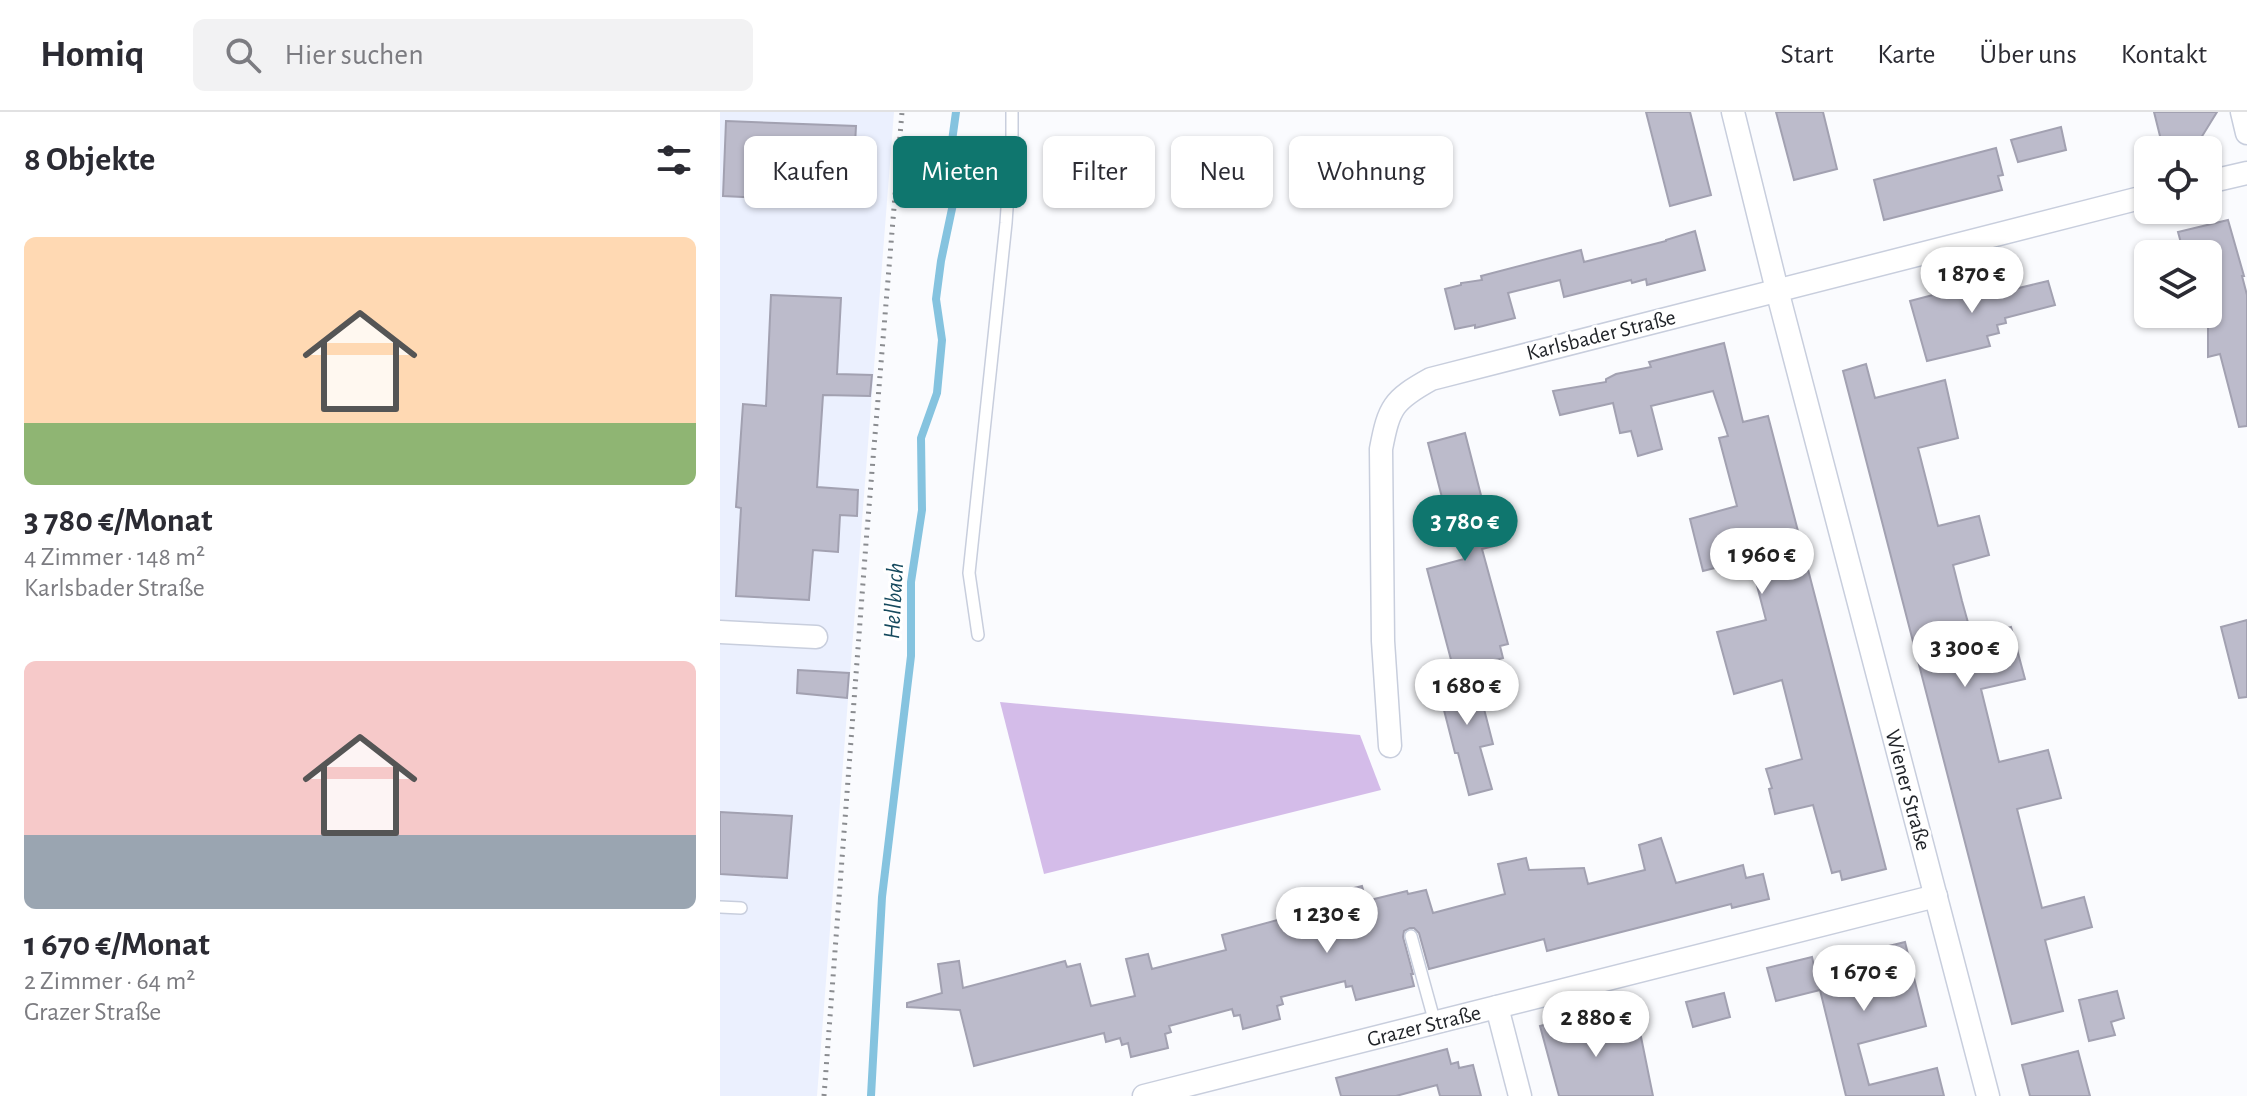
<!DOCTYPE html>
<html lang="de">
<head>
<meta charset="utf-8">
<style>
	body { margin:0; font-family:"Alegreya Sans",sans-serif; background:#f2f2f3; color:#2b2b33; height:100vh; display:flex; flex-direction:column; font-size:30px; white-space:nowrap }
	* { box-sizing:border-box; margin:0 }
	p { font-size:26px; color:#7c7c81 }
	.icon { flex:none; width:44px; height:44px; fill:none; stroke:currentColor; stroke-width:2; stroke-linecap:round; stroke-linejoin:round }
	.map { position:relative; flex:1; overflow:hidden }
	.details { display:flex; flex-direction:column; background:#fff; width:720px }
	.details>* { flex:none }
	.guide { position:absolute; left:24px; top:24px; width:760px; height:72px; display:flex; gap:16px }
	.fabs { position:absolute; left:1414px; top:24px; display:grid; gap:16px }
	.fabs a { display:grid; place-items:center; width:88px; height:88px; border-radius:12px; background:#fff; box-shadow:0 2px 6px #0004; font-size:40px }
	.price { position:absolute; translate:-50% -68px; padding:0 18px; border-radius:28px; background:#fff; color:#222; font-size:26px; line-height:52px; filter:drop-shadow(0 2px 4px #0008) }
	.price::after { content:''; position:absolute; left:50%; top:48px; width:24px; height:18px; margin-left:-12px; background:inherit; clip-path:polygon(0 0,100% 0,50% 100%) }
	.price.current { background:#0f766e; color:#fff }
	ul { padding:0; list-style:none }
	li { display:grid; align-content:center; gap:16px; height:424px; padding:0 24px }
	li span { display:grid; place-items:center; height:248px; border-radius:12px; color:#555 }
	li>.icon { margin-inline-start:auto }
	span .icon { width:144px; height:144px; fill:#fffc; stroke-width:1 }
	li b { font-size:34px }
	h2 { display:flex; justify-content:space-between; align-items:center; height:96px; padding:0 24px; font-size:34px }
	.tag { padding:0 28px; border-radius:12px; background:#fff; box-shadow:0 2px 6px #0004; font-size:28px; line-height:72px }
	.tag.current { background:#0f766e; color:#fff }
	header { display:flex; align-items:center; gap:48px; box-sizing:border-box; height:112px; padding:0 40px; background:#fff; border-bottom:2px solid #e1e1e2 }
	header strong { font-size:38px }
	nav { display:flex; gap:44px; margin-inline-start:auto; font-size:28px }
	.search { width:560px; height:72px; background:#f2f2f3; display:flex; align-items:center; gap:20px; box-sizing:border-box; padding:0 28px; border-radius:12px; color:#7c7c81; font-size:30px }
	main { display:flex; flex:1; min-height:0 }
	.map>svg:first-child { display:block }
	.built { fill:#ebf0fe }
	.green { fill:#d4bce9 }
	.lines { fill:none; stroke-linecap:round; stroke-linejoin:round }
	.stream { stroke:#85c3df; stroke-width:8 }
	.building { fill:#bcbbcb; stroke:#a2a1b1; stroke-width:2 }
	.lane-casing { stroke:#c8cedd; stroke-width:14 }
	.street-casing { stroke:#c8cedd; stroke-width:25 }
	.path { stroke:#8a8c90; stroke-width:5; stroke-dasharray:2 6; stroke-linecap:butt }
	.lane { stroke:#fff; stroke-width:11 }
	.street { stroke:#fff; stroke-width:22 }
	.labels { text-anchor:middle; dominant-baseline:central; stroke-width:6; stroke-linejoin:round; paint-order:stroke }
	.street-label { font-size:22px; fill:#1f2227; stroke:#fff }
	.water-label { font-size:24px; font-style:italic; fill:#15495d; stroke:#fff }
</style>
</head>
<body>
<header>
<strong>Homiq</strong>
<div class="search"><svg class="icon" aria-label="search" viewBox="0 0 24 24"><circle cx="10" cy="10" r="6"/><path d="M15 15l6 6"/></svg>Hier suchen</div>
<nav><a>Start</a><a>Karte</a><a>Über uns</a><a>Kontakt</a></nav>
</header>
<main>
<section class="details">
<h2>8 Objekte<svg class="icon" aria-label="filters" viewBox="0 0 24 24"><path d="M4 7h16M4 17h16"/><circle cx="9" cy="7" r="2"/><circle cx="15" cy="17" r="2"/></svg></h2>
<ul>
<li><span style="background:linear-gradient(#ffd9b3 75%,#8fb573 0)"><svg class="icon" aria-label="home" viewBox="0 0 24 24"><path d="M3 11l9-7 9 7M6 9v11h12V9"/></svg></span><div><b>3 780 €/Monat</b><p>4 Zimmer · 148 m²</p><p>Karlsbader Straße</p></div></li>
<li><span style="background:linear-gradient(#f6c9c9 70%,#9aa5b1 0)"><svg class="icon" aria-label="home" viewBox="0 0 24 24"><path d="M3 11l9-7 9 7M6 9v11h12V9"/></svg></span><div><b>1 670 €/Monat</b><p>2 Zimmer · 64 m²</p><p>Grazer Straße</p></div></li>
</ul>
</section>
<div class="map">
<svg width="1527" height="984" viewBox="0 0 1527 984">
	<rect width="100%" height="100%" fill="#fafbfe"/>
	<path class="built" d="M0,0H174L97,984H0Z"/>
	<path class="green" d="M280,590L640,623L661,678L324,762Z"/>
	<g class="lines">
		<path class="stream" d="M151,984L162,785L191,544V470L202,398L201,326L217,281L222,228L216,187L221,149L233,92L232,29L236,0"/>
	</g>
	<g class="building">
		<path d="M926,0H970L991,83L950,94Z"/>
		<path d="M1056,0H1103L1117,57L1074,68Z"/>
		<path d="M1434,0H1497L1481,26L1443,36Z"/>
		<path d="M6,9L136,14L132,90L3,84Z"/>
		<path d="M1341,15L1346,38L1298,50L1291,28Z"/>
		<path d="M1276,36L1283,63L1278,64L1282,78L1164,108L1154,68Z"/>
		<path d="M1508,108L1524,164H1522L1527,183V314L1519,315L1500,242L1488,245V142H1464L1458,120Z"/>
		<path d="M975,119L985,158L927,173L926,167L912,171L911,168L844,185L840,168L788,181L795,206L755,216V213L735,217L725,177L741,173V171L762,168L761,164L861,138L864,150L946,129V128Z"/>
		<path d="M1274,167L1278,181L1328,169L1335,193L1285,206L1286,211L1277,213L1279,221L1267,224L1270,234L1207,249L1190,189Z"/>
		<path d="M51,183L121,186L117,262L152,263L150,284L103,283L97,375L138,378L137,404L120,403L118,440L93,438L89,488L16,484L21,396L16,395L23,292L46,294Z"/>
		<path d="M1004,231L1023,310L1048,304L1166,757L1122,768L1120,759L1112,761L1093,693L1055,702L1049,677L1052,676L1046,657L1082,647L1062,568L1014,582L997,520L1046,508L1030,447L983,459L970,407L1017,394L999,326L1008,324L993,279L931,294L942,337L918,344L911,319L900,321L893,291L840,303L833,279L886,270V267L896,262L931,255L929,250Z"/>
		<path d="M1146,252L1155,286L1225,268L1238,326L1198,336L1218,414L1259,404L1269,443L1233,453L1242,489L1252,525L1291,515L1305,567L1261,577L1279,650L1328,638L1341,686L1297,697L1322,796L1364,785L1372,815L1325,828L1343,899L1292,912L1123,259Z"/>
		<path d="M745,321L774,434L762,437L788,532L780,534L783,546L734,559L707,457L744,447L731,404L727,405L708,331Z"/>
		<path d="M1527,508V585L1519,586L1501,515Z"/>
		<path d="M78,558L129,561L127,586L77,581Z"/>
		<path d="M754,558L773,632L760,635L772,677L749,683L738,641H735L716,567Z"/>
		<path d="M0,700L72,704L67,766L0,762Z"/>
		<path d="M941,726L956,771L1023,753L1026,766L1043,762L1049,787L1012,796L1011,792L827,839L824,827L709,857L699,821L694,816H690L684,819L683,825L693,862H691L694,874L636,888L632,874L626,875L625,869L561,885L563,892L557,894L560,907L523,917L520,903L514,904L512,897L449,914L451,920L445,922L448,936L411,945L408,931L402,933L400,926L386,930L384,921L254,954L240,898L187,895V891L222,881L218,852L239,849L243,876L345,849L347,855L360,852L371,894L415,884L406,847L428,842L432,857L506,838L502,823L617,792L614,781L642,774L646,789L687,779L688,782L706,778L713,801L785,782L778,752L806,746L809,758L864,756L868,772L925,758L919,733Z"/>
		<path d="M1185,830L1206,914L1138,932L1149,973L1217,956L1224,984H1126L1100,878L1056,889L1047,856L1092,845L1096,863L1143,851L1140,841Z"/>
		<path d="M1397,879L1404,906L1391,910L1395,923L1369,929L1359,888Z"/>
		<path d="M1004,881L1010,905L973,915L966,890Z"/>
		<path d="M866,902L870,917L896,910L898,920L919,915L933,984H839L820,914Z"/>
		<path d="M727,937L731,952L738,950L739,956L753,953L761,984H720L717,973L676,984H621L616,966Z"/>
		<path d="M1358,939L1370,984H1310L1302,953Z"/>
	</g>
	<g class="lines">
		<g class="lane-casing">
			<g id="lane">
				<path d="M258,523L249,461L286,111L292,24V0"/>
				<path d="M0,795L21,796"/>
				<path d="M691,824L715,911"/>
			</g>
		</g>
		<g class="street-casing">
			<g id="street">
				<path d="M1013,0L1057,178L1268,984"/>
				<path d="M1522,0L1527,21"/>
				<path d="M1488,70L1527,61"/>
				<path d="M0,520L96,525"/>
				<path d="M670,634L663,529L661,337C669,295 673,288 711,267L1428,84"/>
				<path d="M777,895L800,984"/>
				<path d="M424,984L1216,784"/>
			</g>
		</g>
		<path class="path" d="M104,984L146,431L182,0"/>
		<use href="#lane" class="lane"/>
		<use href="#street" class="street"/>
	</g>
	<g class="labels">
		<g class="street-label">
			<text transform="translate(881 223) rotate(-14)">Karlsbader Straße</text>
			<text transform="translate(1188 678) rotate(75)">Wiener Straße</text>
			<text transform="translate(704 914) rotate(-14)">Grazer Straße</text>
		</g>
		<g class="water-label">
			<text transform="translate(174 489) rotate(-87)">Hellbach</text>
		</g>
	</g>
</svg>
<div class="fabs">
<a><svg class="icon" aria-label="locate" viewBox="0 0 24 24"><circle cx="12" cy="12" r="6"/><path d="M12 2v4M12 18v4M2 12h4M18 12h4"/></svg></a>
<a><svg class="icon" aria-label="layers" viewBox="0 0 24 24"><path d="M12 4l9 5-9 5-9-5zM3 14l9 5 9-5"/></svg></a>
</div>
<b class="price" style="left:1252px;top:203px">1 870 €</b>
<b class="price current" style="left:745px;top:451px">3 780 €</b>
<b class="price" style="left:1042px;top:484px">1 960 €</b>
<b class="price" style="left:1245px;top:577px">3 300 €</b>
<b class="price" style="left:747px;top:615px">1 680 €</b>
<b class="price" style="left:607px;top:843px">1 230 €</b>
<b class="price" style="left:1144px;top:901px">1 670 €</b>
<b class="price" style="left:876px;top:947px">2 880 €</b>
<div class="guide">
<a class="tag">Kaufen</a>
<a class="tag current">Mieten</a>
<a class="tag">Filter</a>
<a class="tag">Neu</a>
<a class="tag">Wohnung</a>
</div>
</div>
</main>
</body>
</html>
